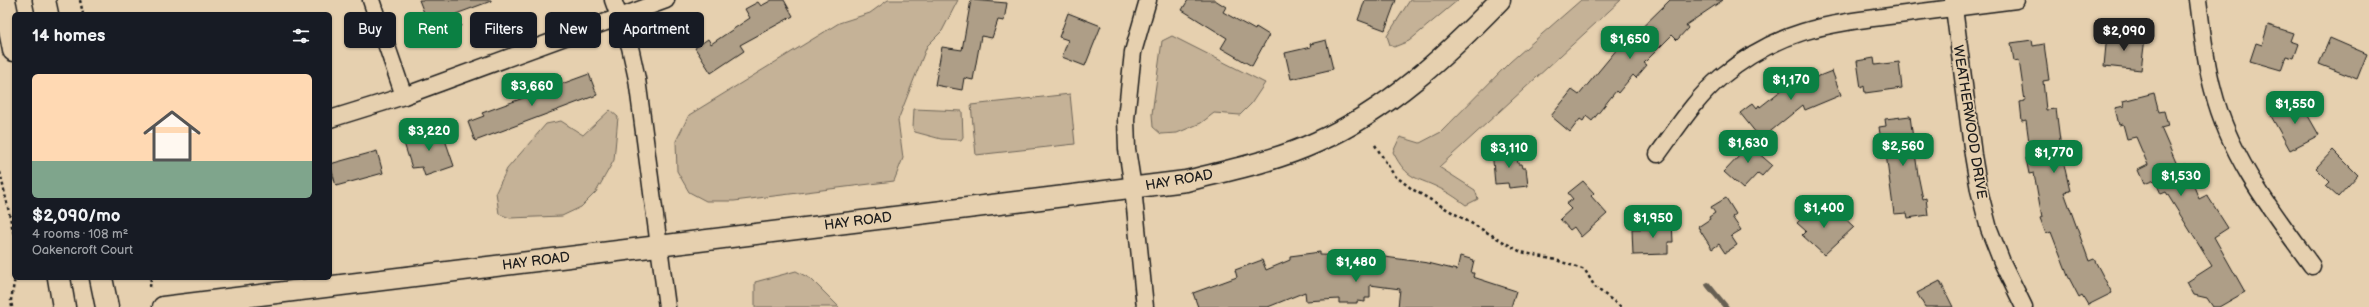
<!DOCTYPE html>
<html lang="en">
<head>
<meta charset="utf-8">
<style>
	body { margin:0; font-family:"Balsamiq Sans",sans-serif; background:#242831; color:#f1f3f6; height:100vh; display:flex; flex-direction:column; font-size:15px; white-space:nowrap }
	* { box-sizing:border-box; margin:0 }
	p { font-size:13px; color:#9ea1a6 }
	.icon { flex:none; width:22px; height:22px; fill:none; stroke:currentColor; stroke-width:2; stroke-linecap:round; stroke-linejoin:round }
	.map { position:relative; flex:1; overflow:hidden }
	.side { position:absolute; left:12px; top:12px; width:320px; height:268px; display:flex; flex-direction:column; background:#171b24; border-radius:6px; box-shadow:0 1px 3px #0004 }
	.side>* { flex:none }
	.hud { position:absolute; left:344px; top:12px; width:380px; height:36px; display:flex; gap:8px }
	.price { position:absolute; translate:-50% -34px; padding:0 9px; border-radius:8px; background:#0b8043; color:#fff; font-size:13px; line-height:26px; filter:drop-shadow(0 1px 2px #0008) }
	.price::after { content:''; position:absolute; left:50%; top:24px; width:12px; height:9px; margin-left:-6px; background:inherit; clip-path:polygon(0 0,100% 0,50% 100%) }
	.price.active { background:#222; color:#fff }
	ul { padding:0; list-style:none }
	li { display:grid; align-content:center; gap:8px; height:212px; padding:0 20px }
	li span { display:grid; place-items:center; height:124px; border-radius:6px; color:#555 }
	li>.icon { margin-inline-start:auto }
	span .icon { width:72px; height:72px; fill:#fffc; stroke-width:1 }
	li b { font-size:17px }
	h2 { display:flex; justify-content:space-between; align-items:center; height:48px; padding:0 20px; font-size:17px }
	.pill { padding:0 14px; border-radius:6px; background:#171b24; box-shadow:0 1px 3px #0004; font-size:14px; line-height:36px }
	.pill.active { background:#0b8043; color:#fff }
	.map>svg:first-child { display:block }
	.green { fill:#c5b297; stroke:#70675a }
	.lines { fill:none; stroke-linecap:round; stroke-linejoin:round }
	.stream { stroke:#665f53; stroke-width:5.5 }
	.building { fill:#ae9e87; stroke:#1c1c1c }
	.minor-casing { stroke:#1c1c1c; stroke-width:19 }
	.tertiary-casing { stroke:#1c1c1c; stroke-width:23 }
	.primary-casing { stroke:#1c1c1c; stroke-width:25 }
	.path { stroke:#1c1c1c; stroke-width:2.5; stroke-dasharray:3 3; stroke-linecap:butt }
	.minor { stroke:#e6d0af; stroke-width:16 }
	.tertiary { stroke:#e6d0af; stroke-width:20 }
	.primary { stroke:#e6d0af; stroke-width:22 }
	.labels { text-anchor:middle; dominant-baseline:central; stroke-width:3.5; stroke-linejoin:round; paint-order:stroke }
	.street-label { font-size:14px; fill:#1c1c1c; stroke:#e6d0af }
</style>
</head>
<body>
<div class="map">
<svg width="2369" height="307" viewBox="0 0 2369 307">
	<rect width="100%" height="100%" fill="#e6d0af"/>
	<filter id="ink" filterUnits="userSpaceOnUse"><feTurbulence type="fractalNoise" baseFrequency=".025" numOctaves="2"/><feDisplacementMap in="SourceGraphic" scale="8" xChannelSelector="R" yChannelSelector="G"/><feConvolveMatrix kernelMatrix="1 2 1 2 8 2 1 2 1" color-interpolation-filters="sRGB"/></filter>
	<g filter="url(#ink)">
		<g class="green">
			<path d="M888,0H958L942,31L927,46L898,120L903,158L894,181L734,201H706L689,192L677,171L676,141L689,115L839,23L870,13Z"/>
			<path d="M1410,0H1458L1409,41L1394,47L1390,45L1387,36Z"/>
			<path d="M1581,0H1621L1439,167L1475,190L1478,199L1466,205C1459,200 1451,194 1443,190C1417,176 1408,182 1393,152L1400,137L1420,143L1441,132L1510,62Z"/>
			<path d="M1172,36L1265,83L1251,104L1240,115L1214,113L1201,123L1177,133L1161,134L1153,127L1152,114L1162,41Z"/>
			<path d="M1070,94L1075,144L976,155L971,105Z"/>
			<path d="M914,109L962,111L963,137L961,140L941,139L915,132L913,128Z"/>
			<path d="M610,110L618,117L614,160L596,192L581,207L562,216L510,218L499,214L496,192L507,169L546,124L561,121L583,135Z"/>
			<path d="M796,271L811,279L839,307H755V282Z"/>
		</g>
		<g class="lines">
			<path class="stream" d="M1708,285L1726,307"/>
		</g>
		<g class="building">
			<path d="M419,0H491V1L456,14L461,26L439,34L434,21L428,23Z"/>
			<path d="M772,0H784L793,16L740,45L744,51L711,73L695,48L708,39L711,44L750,18L745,9L758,2L761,6Z"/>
			<path d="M971,0L1007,3L1004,21L998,20L992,38L981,36L973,80L964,78L962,90L935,85L942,47L962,50Z"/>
			<path d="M1188,0H1215L1226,7L1223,12L1255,30L1256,27L1269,35L1252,66L1221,48L1227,38L1182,10Z"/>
			<path d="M1365,0H1396L1385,30L1358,20Z"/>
			<path d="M1670,0H1723L1686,25L1688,28L1677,40L1672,35L1644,63L1647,65L1636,78L1633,75L1618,93L1616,91L1592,121L1586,116L1583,121L1580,119L1570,132L1551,116L1572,90L1579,95L1618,48L1620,49Z"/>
			<path d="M1068,13L1101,26L1085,66L1062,57L1068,40L1059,37Z"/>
			<path d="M2268,25L2293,33L2290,41L2299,44L2294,58L2286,56L2281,70L2250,61L2256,43L2262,45Z"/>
			<path d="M2107,34L2145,38L2141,70L2104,66Z"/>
			<path d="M2330,38L2367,54L2357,79L2319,64Z"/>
			<path d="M1326,40L1333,69L1291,79L1285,53L1311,47L1310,44Z"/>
			<path d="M2032,40L2033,46L2044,44L2049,80L2043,81L2046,110L2056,109L2062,156L2070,191L2064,192L2089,261L2094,259L2112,293L2088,305L2082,295L2079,297L2068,276L2051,232L2046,234L2040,218L2042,217L2034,173L2029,174L2026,158L2031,157L2026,120L2022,121L2020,102L2025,101L2019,60L2014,61L2011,43Z"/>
			<path d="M1874,58L1875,65L1899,62L1902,88L1865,93L1864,86L1861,88L1857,61Z"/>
			<path d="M1806,71L1808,78L1813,75L1814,78L1832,71L1841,95L1805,110L1803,105L1761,139L1740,113L1753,103L1757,108L1759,105L1760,107L1792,82L1790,77Z"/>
			<path d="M589,74L597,95L475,141L468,122L484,116L482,113Z"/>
			<path d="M2154,93L2159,112L2164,111L2168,126L2161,128L2178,167L2185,164L2199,199L2207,195L2228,228L2214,237L2245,292L2219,307H2213L2207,298L2194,295L2187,282L2212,266L2166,192L2161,194L2155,180L2144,184L2138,170L2148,165L2136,137L2127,139L2123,124L2119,125L2115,108L2124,106L2123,101Z"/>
			<path d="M2299,100L2319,135L2290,150L2271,116Z"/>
			<path d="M1910,116L1918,175L1923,199L1926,198L1928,215L1908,218L1907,213L1894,214L1886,154L1883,155L1879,127L1886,126L1885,119Z"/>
			<path d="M441,128L454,166L425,176L422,167L412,168L403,140Z"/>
			<path d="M1748,136L1760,147L1756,151L1772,165L1762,176L1758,173L1743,189L1724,172L1741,154L1736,149Z"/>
			<path d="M1516,148L1518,164H1521L1522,168H1526L1528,186L1509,188L1508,183L1495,184L1492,150Z"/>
			<path d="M2333,150L2358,175L2338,197L2326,186L2330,182L2316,168Z"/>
			<path d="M377,151L383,173L336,186L330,164Z"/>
			<path d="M1583,181L1594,193L1591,196L1607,214L1581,237L1574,227L1570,230L1560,219L1571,209L1566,204L1573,199L1568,193Z"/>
			<path d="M1726,198L1736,214L1732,217L1741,230L1731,236L1737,245L1725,253L1719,244L1712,249L1698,227L1710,219L1709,217L1715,213L1711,207Z"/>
			<path d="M1822,206L1835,218L1839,213L1854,227L1824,255L1802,235L1806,231L1797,223L1807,212L1812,217Z"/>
			<path d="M1653,221H1672L1673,242H1668V254L1633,255L1632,229H1653Z"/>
			<path d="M1320,252V255L1385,257L1428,263L1457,270L1460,256L1474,260L1471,273H1474L1473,277L1516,291L1511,307H1398L1400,289L1370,285V298H1365V302L1357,301V303H1339V299L1306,301L1305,292L1268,307H1198L1193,293L1237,277L1235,270L1262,260L1266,270L1290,260V256Z"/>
			<path d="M1940,281L1953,307H1925L1917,293Z"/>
		</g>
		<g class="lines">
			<g class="minor-casing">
				<g id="minor">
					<path d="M371,0L404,96"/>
					<path d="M613,0L630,47L637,79L667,307"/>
					<path d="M1953,0L1973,155L1979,190L1989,229L2002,262L2024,307"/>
					<path d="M2198,0C2202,30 2205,61 2213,90C2230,158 2272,211 2312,266"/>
					<path d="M330,119L404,96L666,0"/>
					<path d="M1658,154C1677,128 1696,98 1721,77C1779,29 1827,24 1898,15C1938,10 1977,5 2016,0"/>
					<path d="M1145,307L1133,188L1127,149L1126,119L1133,52L1148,0"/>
				</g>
			</g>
			<g class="tertiary-casing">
				<path id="tertiary" d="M163,307L1186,181C1230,170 1276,161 1317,142C1387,111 1447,55 1500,0"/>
			</g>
			<g class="primary-casing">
				<g id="primary">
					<path d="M4,0L14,50"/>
					<path d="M44,0L47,14"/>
					<path d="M59,278L64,307"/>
					<path d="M101,278L107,307"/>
				</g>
			</g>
			<g class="path">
				<path d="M80,0L83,14"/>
				<path d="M1375,145L1394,175L1412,189L1521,252L1556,260L1585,270L1595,287L1621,307"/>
				<path d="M0,172L14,235"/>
				<path d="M150,287L151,278"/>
				<path d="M12,307L11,300L15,278"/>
			</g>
			<use href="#minor" class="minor"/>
			<use href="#tertiary" class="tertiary"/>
			<use href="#primary" class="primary"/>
		</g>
	</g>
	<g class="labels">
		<g class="street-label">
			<text transform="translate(1970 122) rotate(81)">WEATHERWOOD DRIVE</text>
			<text transform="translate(1179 180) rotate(-10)">HAY ROAD</text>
			<text transform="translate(858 221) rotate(-7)">HAY ROAD</text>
			<text transform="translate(536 261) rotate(-7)">HAY ROAD</text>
		</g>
	</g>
</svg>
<b class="price active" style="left:2124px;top:52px">$2,090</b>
<b class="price" style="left:1630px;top:60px">$1,650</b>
<b class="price" style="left:1791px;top:101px">$1,170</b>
<b class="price" style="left:532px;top:107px">$3,660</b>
<b class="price" style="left:2295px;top:125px">$1,550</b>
<b class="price" style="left:429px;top:152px">$3,220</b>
<b class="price" style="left:1748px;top:164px">$1,630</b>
<b class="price" style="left:1903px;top:167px">$2,560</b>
<b class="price" style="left:1509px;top:169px">$3,110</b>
<b class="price" style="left:2054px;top:174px">$1,770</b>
<b class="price" style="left:2181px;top:197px">$1,530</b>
<b class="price" style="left:1824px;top:229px">$1,400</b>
<b class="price" style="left:1653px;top:239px">$1,950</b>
<b class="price" style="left:1356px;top:283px">$1,480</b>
<div class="hud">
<a class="pill">Buy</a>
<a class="pill active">Rent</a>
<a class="pill">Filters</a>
<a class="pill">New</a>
<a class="pill">Apartment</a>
</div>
<section class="side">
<h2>14 homes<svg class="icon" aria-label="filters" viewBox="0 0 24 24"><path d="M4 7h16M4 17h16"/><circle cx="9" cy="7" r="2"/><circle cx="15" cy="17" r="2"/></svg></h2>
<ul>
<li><span style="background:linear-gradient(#ffd9b3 70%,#7fa58c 0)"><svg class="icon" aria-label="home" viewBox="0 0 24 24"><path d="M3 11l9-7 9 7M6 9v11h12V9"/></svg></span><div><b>$2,090/mo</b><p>4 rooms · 108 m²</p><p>Oakencroft Court</p></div></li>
</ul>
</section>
</div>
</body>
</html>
